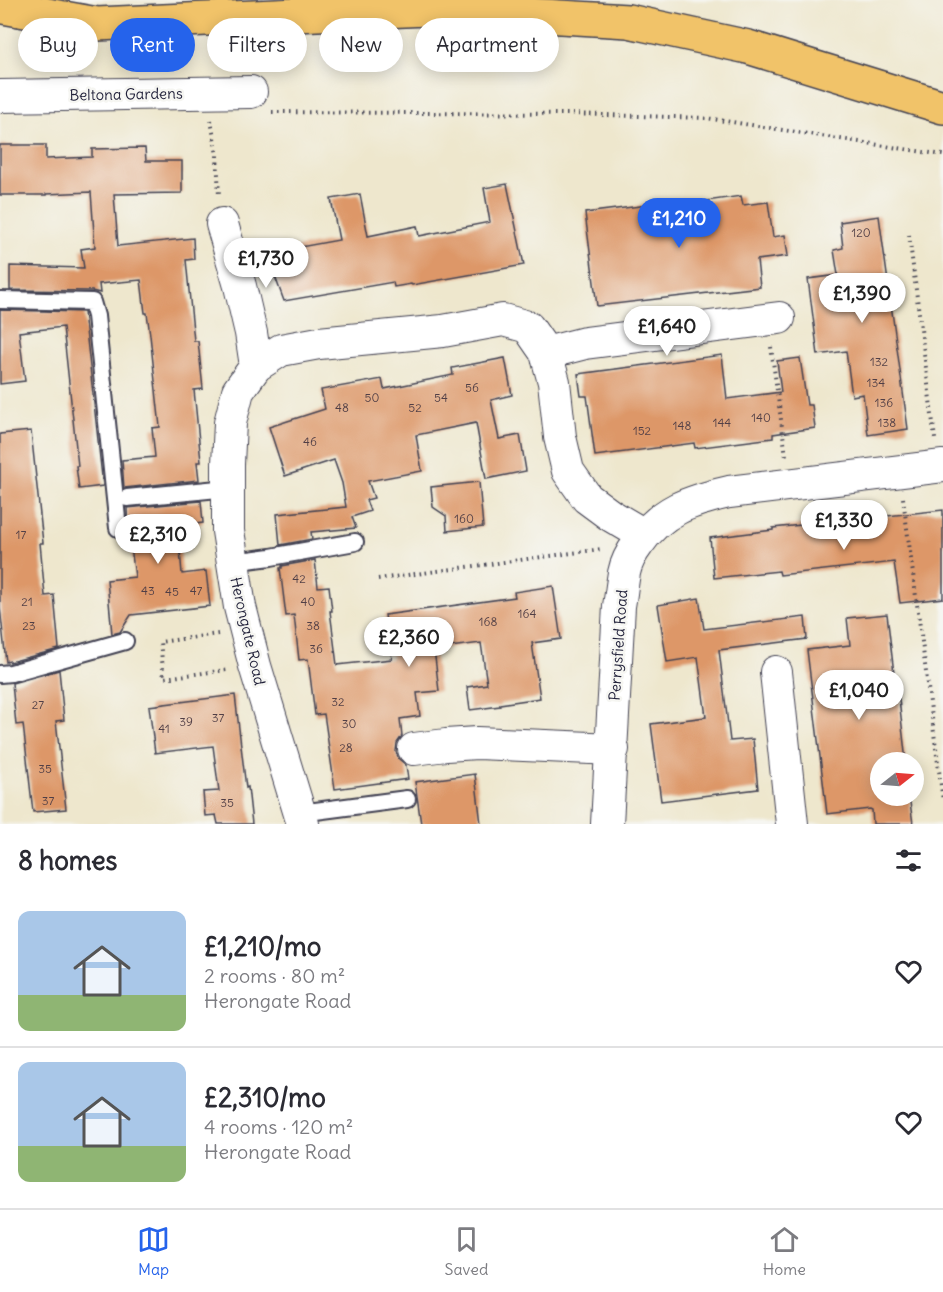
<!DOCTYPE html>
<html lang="en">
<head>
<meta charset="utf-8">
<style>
	body { margin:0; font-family:Delius,sans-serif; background:#f2f2f3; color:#2b2b33; height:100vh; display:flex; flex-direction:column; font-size:22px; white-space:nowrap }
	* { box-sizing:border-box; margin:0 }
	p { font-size:20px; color:#7c7c81 }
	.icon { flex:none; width:33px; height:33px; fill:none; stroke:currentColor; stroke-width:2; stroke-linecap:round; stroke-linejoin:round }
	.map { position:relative; height:824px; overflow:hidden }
	.side { display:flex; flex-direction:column; background:#fff; flex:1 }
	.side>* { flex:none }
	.guide { position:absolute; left:18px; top:18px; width:600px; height:54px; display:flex; gap:12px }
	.needle { width:39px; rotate:73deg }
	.fabs { position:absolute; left:870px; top:752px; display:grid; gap:12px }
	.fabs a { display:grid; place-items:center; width:54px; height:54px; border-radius:50%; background:#fff; box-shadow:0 3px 15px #0003; font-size:30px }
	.price { position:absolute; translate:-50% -51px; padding:0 14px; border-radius:21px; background:#fff; color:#222; font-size:20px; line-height:39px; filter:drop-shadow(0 2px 3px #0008) }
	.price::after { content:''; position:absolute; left:50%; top:36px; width:18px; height:14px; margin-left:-9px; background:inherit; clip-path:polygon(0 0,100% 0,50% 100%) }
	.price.active { background:#2563eb; color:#fff }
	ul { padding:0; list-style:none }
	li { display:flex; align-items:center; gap:18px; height:150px; padding:0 18px }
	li+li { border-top:2px solid #e1e1e2 }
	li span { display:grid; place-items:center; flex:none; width:168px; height:120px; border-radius:12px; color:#555 }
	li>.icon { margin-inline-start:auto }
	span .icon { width:72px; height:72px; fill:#fffc; stroke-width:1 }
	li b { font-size:26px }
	h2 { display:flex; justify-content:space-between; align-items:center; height:72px; padding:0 18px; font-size:26px }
	.tag { padding:0 21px; border-radius:27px; background:#fff; box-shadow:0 3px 15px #0003; font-size:21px; line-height:54px }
	.tag.active { background:#2563eb; color:#fff }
	.menu { display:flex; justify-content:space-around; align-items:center; height:84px; border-top:2px solid #e1e1e2; background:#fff; font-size:16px; color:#7c7c81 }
	.menu a { display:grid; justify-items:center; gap:3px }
	.menu .active { color:#2563eb }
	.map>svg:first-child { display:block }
	.building { fill:#dd9767 }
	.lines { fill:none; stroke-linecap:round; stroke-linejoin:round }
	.service-casing { stroke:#414051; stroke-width:20 }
	.minor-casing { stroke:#414051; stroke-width:34 }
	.trunk-casing { stroke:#414051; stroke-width:36 }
	.path { stroke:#414051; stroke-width:4; stroke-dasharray:1.5 4.5; stroke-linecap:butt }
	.service { stroke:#fff; stroke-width:16 }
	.minor { stroke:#fff; stroke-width:32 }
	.trunk { stroke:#f1c369; stroke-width:33 }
	.labels { text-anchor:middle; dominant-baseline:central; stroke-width:5; stroke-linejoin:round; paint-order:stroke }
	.number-label { font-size:12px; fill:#513f46 }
	.street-label { font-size:15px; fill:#22223b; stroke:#f6f6f2 }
</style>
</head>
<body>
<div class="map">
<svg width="943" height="824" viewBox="0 0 943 824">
	<rect width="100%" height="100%" fill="#f6f6f2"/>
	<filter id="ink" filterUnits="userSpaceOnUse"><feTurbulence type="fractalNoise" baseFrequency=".0167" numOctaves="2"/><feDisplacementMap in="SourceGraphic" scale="12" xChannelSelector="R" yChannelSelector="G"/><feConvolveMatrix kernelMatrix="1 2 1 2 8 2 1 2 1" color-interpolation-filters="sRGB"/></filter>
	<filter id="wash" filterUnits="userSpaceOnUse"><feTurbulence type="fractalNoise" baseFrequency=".008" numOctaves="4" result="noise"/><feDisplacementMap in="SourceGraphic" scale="24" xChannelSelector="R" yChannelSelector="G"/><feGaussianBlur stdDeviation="1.35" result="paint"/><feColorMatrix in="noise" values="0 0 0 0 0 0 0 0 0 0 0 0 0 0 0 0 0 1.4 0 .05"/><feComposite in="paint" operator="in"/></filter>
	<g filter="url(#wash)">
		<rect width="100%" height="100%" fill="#eee7cd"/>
		<g id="blocks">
			<g class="building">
				<path d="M0,145H46V159L92,157V149L145,148L146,161H182V193L114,194L118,246L193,238L194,259L186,260L194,341H198L203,389L194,390L201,462H197L199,480L124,488L122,460L155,457L152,428L160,427L150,335L147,313H145L141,280L99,284L100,293L92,291L10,290V266L84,268L81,249L95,247L91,192L46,194V195H0Z"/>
				<path d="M507,184L524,265L412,285L411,284L394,287L393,282L284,301L269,260L291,257L289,249L339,240L331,199L360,194L368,236L417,226L419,236L490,222L484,188Z"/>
				<path d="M741,196L743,205L768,202L773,237L785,235L788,256L757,260L760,287L597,306L585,213L664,203L665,207Z"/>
				<path d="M879,216L908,429L868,435L863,394L852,396L846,351L818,355L808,279L838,275L834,250L843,248L840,222Z"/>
				<path d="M0,310L84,312L103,486L79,489L76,466H78L63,327L19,332L25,381L0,384Z"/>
				<path d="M722,355L727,399L781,392L777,361L800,358L807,405H812L815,428L773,434V438L695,448L694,443L595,456L587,396H581L578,374Z"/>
				<path d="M505,358L512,395L491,400L499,439L520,435L526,471L486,479L476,423L416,435L422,471L368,481L374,498L366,500L370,511L352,517L356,528L311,532L312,539L280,545L277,514L346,507L342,483L334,460L285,476L269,427L325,409L321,390L382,379L384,389L453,375L452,368Z"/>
				<path d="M31,431L43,543H40L45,596L54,595L59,649L10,662V661L6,662L0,607V434Z"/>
				<path d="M479,482L483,527L447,531L446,516L433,507L431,487Z"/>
				<path d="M201,501L203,523L178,526L182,574L206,571L210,606L131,615L120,632L112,634L107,580L135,577L129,532H128L127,508Z"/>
				<path d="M943,510V598L900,603L894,562L780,575L779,571L714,578L710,538L773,530V528Z"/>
				<path d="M315,560L318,587L329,586L332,611H330L337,665L392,659L385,615L515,597L514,592L553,586L561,639L532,643L540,698L500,704V706L470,710L467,687L487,684L481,643L434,649L439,691L417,693L420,716L400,719L402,736L397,743L396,752L399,759L406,765L408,779L335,789L324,714L315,715L308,659L299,660L294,615L286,616L280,568H282V566Z"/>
				<path d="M699,598L704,629L805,617L807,639L719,650L730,741L753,739L758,789L661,801L651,724L706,717L698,657L667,662L658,605Z"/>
				<path d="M887,614L895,682L897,681L906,762H880V795H909L913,824H873L872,810L870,809L827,814L807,650L850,645L847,618Z"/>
				<path d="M59,670L64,720L56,721L66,809L33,812L23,724L16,725L12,683Z"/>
				<path d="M235,695L246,788L248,787L252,824H218L216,815L205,816L203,792L219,791L213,746L155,753L149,706Z"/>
				<path d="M475,774L481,824H421L415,782Z"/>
			</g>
		</g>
	</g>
	<g filter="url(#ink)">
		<use href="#blocks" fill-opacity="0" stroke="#414051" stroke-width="1.5"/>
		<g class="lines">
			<g class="service-casing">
				<g id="service">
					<path d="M0,300L92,302L96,316L118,528"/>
					<path d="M127,498L228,488"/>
					<path d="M233,562L271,557L355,542"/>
					<path d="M0,674L11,673L125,641"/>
					<path d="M300,813L407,799"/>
				</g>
			</g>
			<g class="minor-casing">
				<g id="minor">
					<path d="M0,96L251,92"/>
					<path d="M222,224L240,286L251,333L256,366"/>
					<path d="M546,353L585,343L779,318"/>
					<path d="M776,672L792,824"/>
					<path d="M414,749L446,745L477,743L613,749"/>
					<path d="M303,824L255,666L240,607L228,531V464L230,423L238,391L256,366L281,350L319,343L443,331L503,320L528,327L546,353L554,382L560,437L568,471L587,498L610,515L644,535"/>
					<path d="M607,824L619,606C621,595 622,584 624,573C626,563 632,552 638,544C661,510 690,501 729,492L943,466"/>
				</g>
			</g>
			<g class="trunk-casing">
				<path id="trunk" d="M3,7L97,24L427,9L628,21L748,47L943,107"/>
			</g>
			<g class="path">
				<path d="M272,112L570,114L706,118L943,155"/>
				<path d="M211,120L217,155L219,196"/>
				<path d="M909,235L935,439"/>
				<path d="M771,347L786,456"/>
				<path d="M903,498L943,801"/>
				<path d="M378,579L602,549"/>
				<path d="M218,634L160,642L164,678L227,670"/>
			</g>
			<use href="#service" class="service"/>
			<use href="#minor" class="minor"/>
			<use href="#trunk" class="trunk"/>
		</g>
	</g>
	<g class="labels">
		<g class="number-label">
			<text x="861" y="232">120</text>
			<text x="879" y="361">132</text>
			<text x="876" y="382">134</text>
			<text x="472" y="387">56</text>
			<text x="372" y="397">50</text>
			<text x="441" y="397">54</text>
			<text x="884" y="402">136</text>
			<text x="342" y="407">48</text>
			<text x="415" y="407">52</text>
			<text x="761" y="417">140</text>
			<text x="722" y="422">144</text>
			<text x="887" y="422">138</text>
			<text x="682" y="425">148</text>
			<text x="642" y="430">152</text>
			<text x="310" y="441">46</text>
			<text x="464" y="518">160</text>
			<text x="21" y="534">17</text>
			<text x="299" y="578">42</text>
			<text x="148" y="590">43</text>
			<text x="196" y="590">47</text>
			<text x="172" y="591">45</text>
			<text x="27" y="601">21</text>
			<text x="308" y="601">40</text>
			<text x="527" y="613">164</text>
			<text x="488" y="621">168</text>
			<text x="29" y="625">23</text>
			<text x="313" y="625">38</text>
			<text x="316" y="648">36</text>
			<text x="338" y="701">32</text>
			<text x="38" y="704">27</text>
			<text x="218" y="717">37</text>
			<text x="186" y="721">39</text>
			<text x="349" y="723">30</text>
			<text x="164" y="728">41</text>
			<text x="346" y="747">28</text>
			<text x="45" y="768">35</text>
			<text x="48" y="800">37</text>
			<text x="227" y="802">35</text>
		</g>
		<g class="street-label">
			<text transform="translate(126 94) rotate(-1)">Beltona Gardens</text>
			<text transform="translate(248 631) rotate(77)">Herongate Road</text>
			<text transform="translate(618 645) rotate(-86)">Perrysfield Road</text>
		</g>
	</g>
</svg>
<div class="fabs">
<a><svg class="needle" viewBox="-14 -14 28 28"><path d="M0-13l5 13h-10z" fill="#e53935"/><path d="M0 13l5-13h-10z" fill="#7c7c81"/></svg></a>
</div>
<b class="price active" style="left:679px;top:249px">£1,210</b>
<b class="price" style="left:266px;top:289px">£1,730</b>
<b class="price" style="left:862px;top:324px">£1,390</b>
<b class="price" style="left:667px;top:357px">£1,640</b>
<b class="price" style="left:844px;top:551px">£1,330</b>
<b class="price" style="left:158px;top:565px">£2,310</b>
<b class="price" style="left:409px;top:668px">£2,360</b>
<b class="price" style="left:859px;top:721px">£1,040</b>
<div class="guide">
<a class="tag">Buy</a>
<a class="tag active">Rent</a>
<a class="tag">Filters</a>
<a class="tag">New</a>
<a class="tag">Apartment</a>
</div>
</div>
<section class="side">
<h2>8 homes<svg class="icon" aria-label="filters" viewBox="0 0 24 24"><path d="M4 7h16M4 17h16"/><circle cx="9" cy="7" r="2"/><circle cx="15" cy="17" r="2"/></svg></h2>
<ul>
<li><span style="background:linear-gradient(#a9c7e8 70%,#8fb573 0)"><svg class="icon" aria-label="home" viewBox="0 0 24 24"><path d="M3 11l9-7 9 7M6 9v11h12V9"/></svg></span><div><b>£1,210/mo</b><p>2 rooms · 80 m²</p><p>Herongate Road</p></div><svg class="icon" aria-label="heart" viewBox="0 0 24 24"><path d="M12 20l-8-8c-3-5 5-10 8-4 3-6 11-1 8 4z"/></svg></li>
<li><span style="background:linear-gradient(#a9c7e8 70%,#8fb573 0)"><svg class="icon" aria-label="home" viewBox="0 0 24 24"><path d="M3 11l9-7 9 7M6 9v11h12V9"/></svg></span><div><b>£2,310/mo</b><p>4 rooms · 120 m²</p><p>Herongate Road</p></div><svg class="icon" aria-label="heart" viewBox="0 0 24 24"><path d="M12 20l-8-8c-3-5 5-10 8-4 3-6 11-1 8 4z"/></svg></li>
</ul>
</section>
<nav class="menu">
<a class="active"><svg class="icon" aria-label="map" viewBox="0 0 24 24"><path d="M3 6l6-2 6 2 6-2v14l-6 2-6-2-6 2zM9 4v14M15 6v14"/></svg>Map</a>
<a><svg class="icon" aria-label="saved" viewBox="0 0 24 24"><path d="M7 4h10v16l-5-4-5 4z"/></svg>Saved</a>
<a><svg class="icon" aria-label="home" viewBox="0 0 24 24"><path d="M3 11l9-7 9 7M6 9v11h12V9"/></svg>Home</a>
</nav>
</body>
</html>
